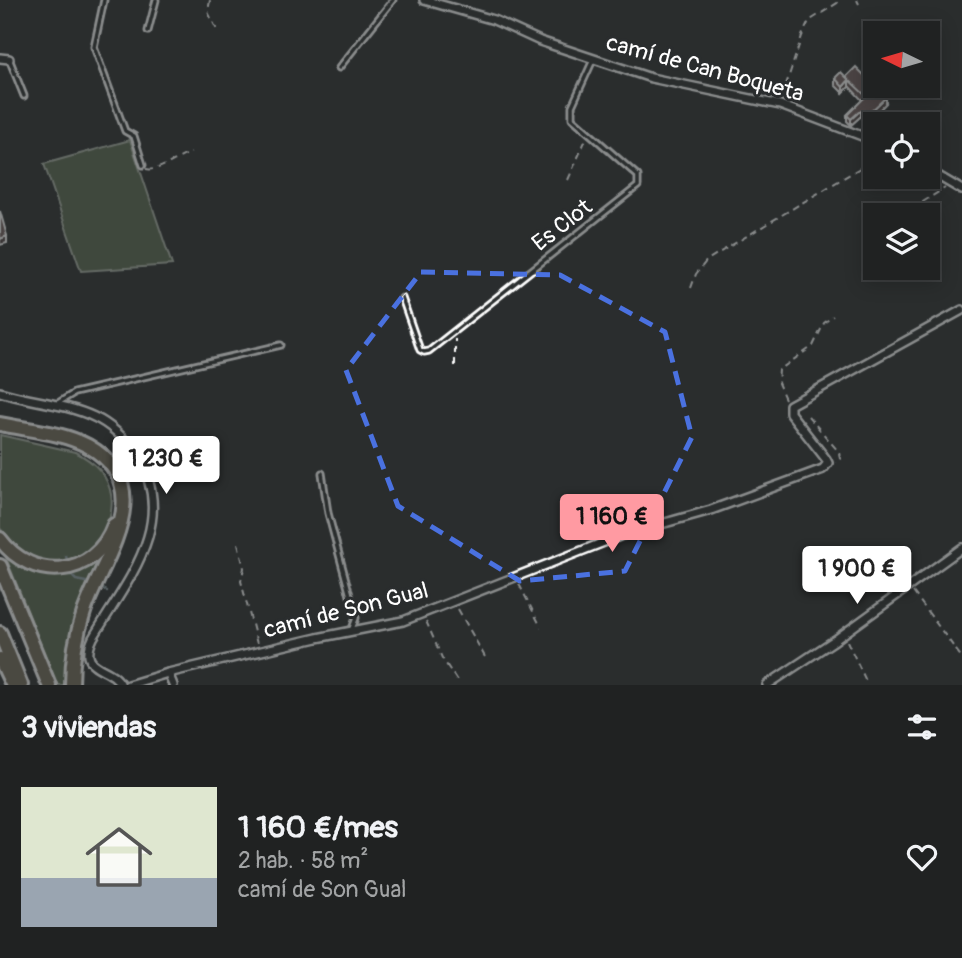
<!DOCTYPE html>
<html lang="es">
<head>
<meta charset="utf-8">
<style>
	body { margin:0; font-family:Pangolin,sans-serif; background:#282a2a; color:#f1f3f6; height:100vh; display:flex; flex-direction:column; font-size:26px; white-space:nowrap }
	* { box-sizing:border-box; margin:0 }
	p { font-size:23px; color:#a2a4a5 }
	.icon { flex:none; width:38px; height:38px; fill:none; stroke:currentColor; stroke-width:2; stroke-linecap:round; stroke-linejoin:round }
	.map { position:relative; height:685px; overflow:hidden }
	.details { display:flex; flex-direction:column; background:#202222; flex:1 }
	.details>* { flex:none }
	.needle { width:46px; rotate:275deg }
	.buttons { position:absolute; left:863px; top:21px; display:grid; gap:14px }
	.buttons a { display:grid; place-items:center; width:77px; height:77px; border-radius:0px; background:#202222; box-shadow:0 4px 18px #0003,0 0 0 2px #3d3f40; font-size:35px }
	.price { position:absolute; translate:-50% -60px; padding:0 16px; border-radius:7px; background:#fff; color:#222; font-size:23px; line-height:46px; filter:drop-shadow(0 2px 4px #0008) }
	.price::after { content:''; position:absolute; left:50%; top:42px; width:21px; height:16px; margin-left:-10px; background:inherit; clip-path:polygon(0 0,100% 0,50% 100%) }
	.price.on { background:#ff9aa2; color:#111 }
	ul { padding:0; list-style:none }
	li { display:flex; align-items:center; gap:21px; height:175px; padding:0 21px }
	li span { display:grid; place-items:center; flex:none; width:196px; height:140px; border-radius:0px; color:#555 }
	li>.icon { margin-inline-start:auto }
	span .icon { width:84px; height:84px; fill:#fffc; stroke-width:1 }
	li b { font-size:30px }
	h2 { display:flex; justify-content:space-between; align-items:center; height:84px; padding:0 21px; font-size:30px }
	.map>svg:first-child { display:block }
	.green { fill:#5a6951; stroke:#acb4a8; stroke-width:2 }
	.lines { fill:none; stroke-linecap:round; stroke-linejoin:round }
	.stream { stroke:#91a1a6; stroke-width:2.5 }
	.lane-casing { stroke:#fff; stroke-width:9 }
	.street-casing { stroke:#fff; stroke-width:12 }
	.highway-casing { stroke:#fff; stroke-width:18 }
	.path { stroke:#fff; stroke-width:2; stroke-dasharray:7 5; stroke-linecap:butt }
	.lane { stroke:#2a2d2e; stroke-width:3.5 }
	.street { stroke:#2a2d2e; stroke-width:7 }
	.highway { stroke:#726b5a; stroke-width:12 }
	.wall { fill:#635352; stroke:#fff; stroke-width:2 }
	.shaded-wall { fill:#504342; stroke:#fff; stroke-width:2 }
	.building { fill:#73605f; stroke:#fff; stroke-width:2 }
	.marked { fill:none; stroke:#4a71e0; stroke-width:5; stroke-dasharray:14 9; stroke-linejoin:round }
	.labels { text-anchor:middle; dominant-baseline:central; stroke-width:6; stroke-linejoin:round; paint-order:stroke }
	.street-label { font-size:23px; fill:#fff; stroke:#2a2d2e }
</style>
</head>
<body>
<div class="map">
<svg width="962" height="685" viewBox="0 0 962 685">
	<rect width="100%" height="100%" fill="#2a2d2e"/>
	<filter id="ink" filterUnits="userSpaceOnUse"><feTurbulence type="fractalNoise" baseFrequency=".0143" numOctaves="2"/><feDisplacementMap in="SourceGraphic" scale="14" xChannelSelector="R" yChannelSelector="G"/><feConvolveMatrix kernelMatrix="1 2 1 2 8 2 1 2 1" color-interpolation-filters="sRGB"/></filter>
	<g filter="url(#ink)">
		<g class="green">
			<path d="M130,140L172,265L81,271L44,164Z"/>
			<path d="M0,435L75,452C167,496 65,624 0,528Z"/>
			<path d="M3,550L35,571L104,552L67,685H57Z"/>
		</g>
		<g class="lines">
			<g class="stream">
				<path d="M66,556L67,560"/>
				<path d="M71,575L76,580L86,582"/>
				<path d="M103,589L107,591"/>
			</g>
			<g class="lane-casing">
				<g id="lane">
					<path d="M104,0L94,47L125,131L134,136L143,165"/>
					<path d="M148,31L156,0"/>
					<path d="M10,61L24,96"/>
					<path d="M339,68L393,0"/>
					<path d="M402,298L420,350L424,352L429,351L638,186V176L572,118V106L593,60"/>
					<path d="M58,403L74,393L281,345"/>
					<path d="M322,473L328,513L356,618L352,629"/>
				</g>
			</g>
			<g class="street-casing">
				<g id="street">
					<path d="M424,0L494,20L540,41L651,78L780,105L875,141"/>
					<path d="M0,58L9,59"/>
					<path d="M928,170L962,190"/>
					<path d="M0,392C31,402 64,403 94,417C112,425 126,440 137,456C179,522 126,582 93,638C77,673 111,664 121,685"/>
					<path d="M168,673L173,685"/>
					<path d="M128,685L168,673L317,638L403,621L622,535L711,510L823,469L828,463L826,459L790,413V405L962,310"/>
					<path d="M767,685L835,640L962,548"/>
				</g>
			</g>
			<g class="highway-casing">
				<g id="highway">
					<path d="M0,424C28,430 62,432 88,446C161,487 102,559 84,612C76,635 72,660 72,685"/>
					<path d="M0,539C32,583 95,578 114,525"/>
					<path d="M0,566L49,685"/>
					<path d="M0,633L21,685"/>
					<path d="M0,659L12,684"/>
				</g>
			</g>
			<g class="path">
				<path d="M210,0L208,12L218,32"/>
				<path d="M857,0L859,4"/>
				<path d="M782,97L802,36L809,21L842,0"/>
				<path d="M146,169C159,172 177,157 191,153"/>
				<path d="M568,180L586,139"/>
				<path d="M902,215L945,188"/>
				<path d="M691,288L696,274L707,260L875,159"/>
				<path d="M455,366V339"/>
				<path d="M785,399L778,383L779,370L813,346L824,323L833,316"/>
				<path d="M808,416L839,452L840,459L836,463"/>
				<path d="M238,543L244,568L241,581L257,644"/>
				<path d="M519,584L541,627"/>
				<path d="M913,592L962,658"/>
				<path d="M458,609L485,657"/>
				<path d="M426,621L442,658L458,682"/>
				<path d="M847,641L867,683"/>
			</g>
			<use href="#lane" class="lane"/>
			<use href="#street" class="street"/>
			<use href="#highway" class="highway"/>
		</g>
		<path class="wall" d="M846,77L886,103L867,122L861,116L851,125L847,121V115L862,100L849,86L843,93L835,85V78Z"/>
		<g class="shaded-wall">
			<path d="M849,80V87L843,93V87Z"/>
			<path d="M886,97V103L867,122V115Z"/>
			<path d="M861,110V116L851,125V119Z"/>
			<path d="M7,236V243L0,245V239Z"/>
		</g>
		<g class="building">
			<path d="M856,67L886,97L867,115L861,110L851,119L847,115L866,96L846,77Z"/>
			<path d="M841,72L849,80L843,87L835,78Z"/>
			<path d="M0,211L7,236L0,239Z"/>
		</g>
	</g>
	<path d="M0 0H962V685H0ZM421,272L560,275L665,332L692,437L625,571L520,581L398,506L346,370Z" fill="#2a2d2e" fill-opacity=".55" fill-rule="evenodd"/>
	<path class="marked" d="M421,272L560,275L665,332L692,437L625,571L520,581L398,506L346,370Z"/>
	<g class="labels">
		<g class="street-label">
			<text transform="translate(705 68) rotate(15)">camí de Can Boqueta</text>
			<text transform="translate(562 225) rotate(-38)">Es Clot</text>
			<text transform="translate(346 610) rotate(-14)">camí de Son Gual</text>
		</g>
	</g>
</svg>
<div class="buttons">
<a><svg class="needle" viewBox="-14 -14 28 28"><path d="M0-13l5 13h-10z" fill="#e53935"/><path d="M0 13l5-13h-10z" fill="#a2a4a5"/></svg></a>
<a><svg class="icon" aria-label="locate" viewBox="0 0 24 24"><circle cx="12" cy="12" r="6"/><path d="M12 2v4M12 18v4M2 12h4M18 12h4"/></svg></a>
<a><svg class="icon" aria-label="layers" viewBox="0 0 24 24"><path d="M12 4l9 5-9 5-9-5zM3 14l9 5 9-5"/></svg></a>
</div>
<b class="price" style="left:166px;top:496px">1 230 €</b>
<b class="price on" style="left:612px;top:554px">1 160 €</b>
<b class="price" style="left:857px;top:606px">1 900 €</b>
</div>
<section class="details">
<h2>3 viviendas<svg class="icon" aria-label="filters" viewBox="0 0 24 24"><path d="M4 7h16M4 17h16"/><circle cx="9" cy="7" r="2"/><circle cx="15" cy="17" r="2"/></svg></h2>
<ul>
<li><span style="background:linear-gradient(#dfe7d0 65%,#9aa5b1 0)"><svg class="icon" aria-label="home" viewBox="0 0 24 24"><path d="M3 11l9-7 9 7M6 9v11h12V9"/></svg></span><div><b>1 160 €/mes</b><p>2 hab. · 58 m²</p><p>camí de Son Gual</p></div><svg class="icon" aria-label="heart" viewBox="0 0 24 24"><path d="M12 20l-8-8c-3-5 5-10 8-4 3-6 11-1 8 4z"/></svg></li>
</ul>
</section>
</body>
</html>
